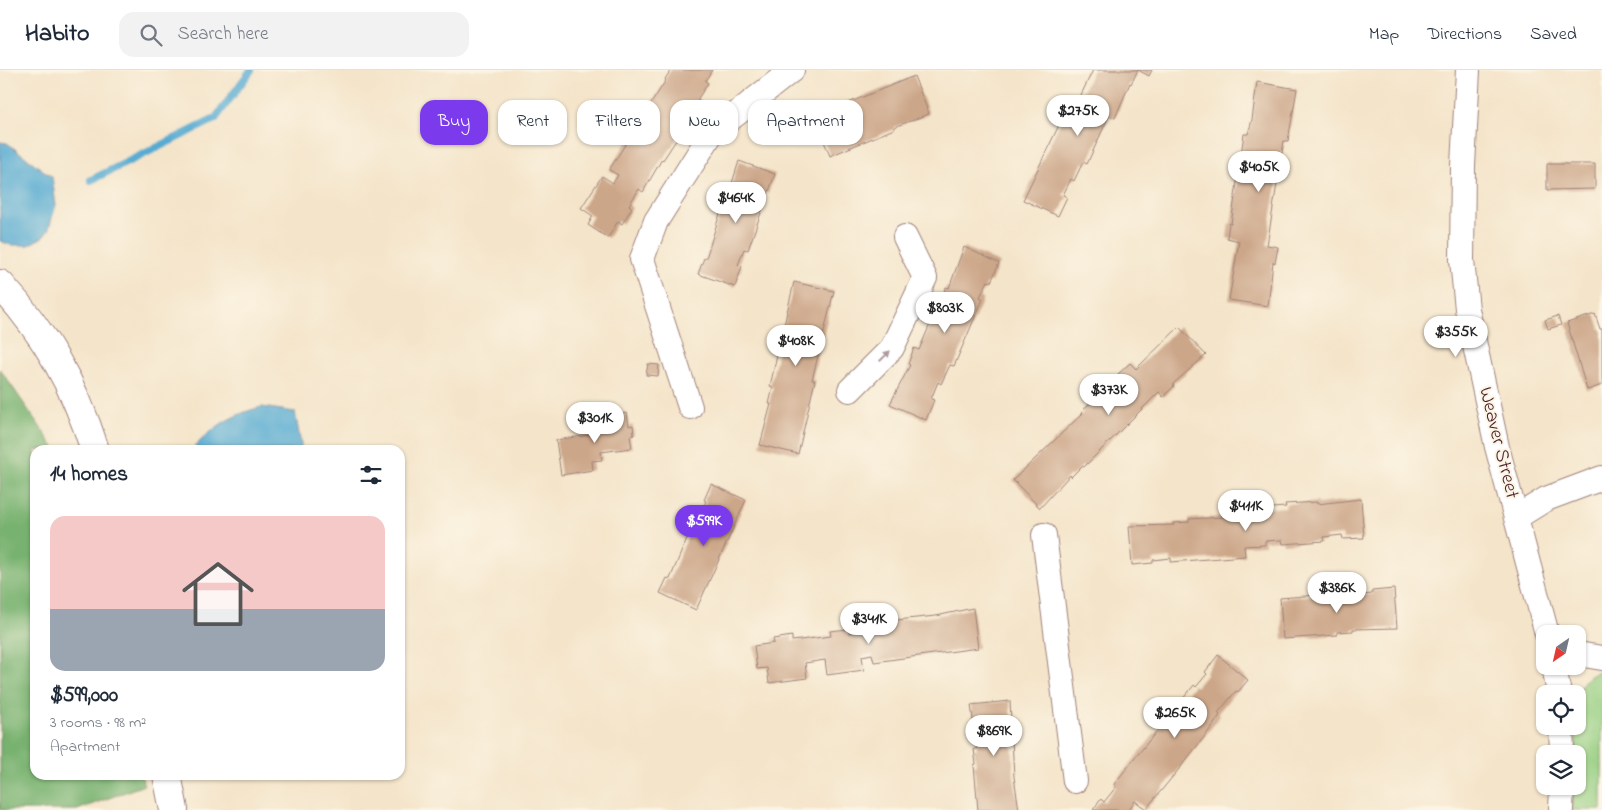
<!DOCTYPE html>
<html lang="en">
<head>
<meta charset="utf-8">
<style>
	body { margin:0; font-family:"Indie Flower",sans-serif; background:#f2f2f3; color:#1f2937; height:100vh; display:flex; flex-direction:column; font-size:19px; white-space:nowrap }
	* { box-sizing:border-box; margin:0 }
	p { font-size:16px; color:#747a83 }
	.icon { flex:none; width:28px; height:28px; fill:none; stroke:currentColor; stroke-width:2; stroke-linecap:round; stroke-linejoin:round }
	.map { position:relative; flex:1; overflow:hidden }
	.details { position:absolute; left:30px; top:375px; width:375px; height:335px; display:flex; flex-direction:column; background:#fff; border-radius:15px; box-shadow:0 1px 4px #0004 }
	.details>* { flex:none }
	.top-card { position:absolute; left:420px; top:30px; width:475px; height:45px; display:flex; gap:10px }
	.needle { width:32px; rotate:214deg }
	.buttons { position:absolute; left:1536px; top:555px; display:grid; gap:10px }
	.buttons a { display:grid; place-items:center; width:50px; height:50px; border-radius:10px; background:#fff; box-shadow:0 1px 4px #0004; font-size:25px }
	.price { position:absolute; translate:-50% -42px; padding:0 11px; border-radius:18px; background:#fff; color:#222; font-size:16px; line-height:32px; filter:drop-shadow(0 1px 2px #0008) }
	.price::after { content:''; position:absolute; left:50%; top:30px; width:15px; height:11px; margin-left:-8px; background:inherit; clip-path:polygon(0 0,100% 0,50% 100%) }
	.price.on { background:#7c3aed; color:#fff }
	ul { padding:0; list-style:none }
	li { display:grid; align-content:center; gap:10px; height:265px; padding:0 20px }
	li+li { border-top:1px solid #e0e1e3 }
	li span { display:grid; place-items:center; height:155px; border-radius:15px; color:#555 }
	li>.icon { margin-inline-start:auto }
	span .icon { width:90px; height:90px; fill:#fffc; stroke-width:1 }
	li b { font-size:21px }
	h2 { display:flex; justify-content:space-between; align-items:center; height:60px; padding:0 20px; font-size:21px }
	.tag { padding:0 18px; border-radius:15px; background:#fff; box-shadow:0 1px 4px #0004; font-size:18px; line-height:45px }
	.tag.on { background:#7c3aed; color:#fff }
	header { display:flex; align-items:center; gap:30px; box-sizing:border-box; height:70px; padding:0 25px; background:#fff; border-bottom:1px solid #e0e1e3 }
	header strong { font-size:24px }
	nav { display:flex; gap:28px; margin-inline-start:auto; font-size:18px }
	.search { width:350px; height:45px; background:#f2f2f3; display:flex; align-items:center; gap:12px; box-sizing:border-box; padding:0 18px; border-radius:15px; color:#747a83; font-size:19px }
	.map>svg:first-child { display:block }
	.green { fill:#96cf82; stroke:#707756 }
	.forest { fill:#78b270; stroke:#61684e }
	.water { fill:#56abd2; stroke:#50657e }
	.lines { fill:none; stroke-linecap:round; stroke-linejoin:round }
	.stream { stroke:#56abd2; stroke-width:8 }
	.building { fill:#cca688 }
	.minor-casing { stroke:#9f827a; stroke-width:26 }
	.major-casing { stroke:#9f827a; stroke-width:30 }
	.minor { stroke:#fff; stroke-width:24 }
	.major { stroke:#fff; stroke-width:28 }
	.oneway { fill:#ae9aa0 }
	.labels { text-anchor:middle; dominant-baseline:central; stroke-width:4; stroke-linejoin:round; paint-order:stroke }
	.street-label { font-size:20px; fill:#4a1f2b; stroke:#fcf5e5 }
</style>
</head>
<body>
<header>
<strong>Habito</strong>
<div class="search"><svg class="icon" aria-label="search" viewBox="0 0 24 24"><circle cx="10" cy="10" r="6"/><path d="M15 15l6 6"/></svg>Search here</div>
<nav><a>Map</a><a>Directions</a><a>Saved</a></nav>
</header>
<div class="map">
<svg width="1602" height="740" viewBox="0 0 1602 740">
	<rect width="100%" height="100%" fill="#fcf5e5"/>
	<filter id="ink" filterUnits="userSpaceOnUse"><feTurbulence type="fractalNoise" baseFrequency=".02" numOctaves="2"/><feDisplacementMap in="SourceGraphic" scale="10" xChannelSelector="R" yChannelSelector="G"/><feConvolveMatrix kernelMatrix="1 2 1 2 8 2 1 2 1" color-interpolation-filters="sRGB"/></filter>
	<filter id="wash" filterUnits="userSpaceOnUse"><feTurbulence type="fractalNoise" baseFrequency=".0096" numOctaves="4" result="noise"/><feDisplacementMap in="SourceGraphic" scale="20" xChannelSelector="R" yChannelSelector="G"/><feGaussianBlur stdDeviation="1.12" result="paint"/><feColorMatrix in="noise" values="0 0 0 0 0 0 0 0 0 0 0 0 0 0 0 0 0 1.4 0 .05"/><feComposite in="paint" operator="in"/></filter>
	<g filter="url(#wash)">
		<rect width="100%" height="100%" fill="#f4e4c9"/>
		<path class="green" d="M1602,602V740H1571L1574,716H1578L1575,656H1578C1577,635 1574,605 1602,602Z"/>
		<path class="forest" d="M0,299L56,380H35V705H141L144,715L77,740H0Z"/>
		<g class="water">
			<path d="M0,72L7,73L52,107L56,135L48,161L43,167L28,175H11L0,171Z"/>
			<path d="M262,337L295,342L302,380H193C209,358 235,343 262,337Z"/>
		</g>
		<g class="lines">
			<path class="stream" d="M91,110L215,49L251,0"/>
		</g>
		<g id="blocks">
			<g class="building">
				<path d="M671,0H712L705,11L708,13L697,30L701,32L663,90L662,89L643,122L639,119L629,135L632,138L622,154L618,151L608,168L588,155L593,146L581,138L602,106L613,113L618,105L609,100L666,10L665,9Z"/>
				<path d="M1093,0H1152L1149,6L1138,0L1131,14L1130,13L1115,48L1109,46L1087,94L1083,92L1074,111L1071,109L1063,125L1067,127L1058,146L1023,130L1072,28L1078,31Z"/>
				<path d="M914,6L929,44L894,57V59L830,86L814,47Z"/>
				<path d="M1257,12L1297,19L1288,71H1284L1267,175L1278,177L1275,193L1273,192L1268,236L1229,230L1239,171L1227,168L1229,153L1231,154L1244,64H1248L1252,50Z"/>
				<path d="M739,91L775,104L768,124L764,122L759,139L762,140L748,180L744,179L738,195L742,196L735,217L698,204L704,188H706L724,131L726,132Z"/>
				<path d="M1547,94H1595V119L1547,120Z"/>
				<path d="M964,177L999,193L991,212L988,211L980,227L983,229L954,296L950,295L941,314L938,312L931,329L934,330L926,350L890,334L910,295L908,294L914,278L919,280L946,217L949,218Z"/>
				<path d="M794,212L834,221L812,310H815L798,384L760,375L771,334H769L773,317L770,316Z"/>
				<path d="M1595,244L1600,259H1602V315L1587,320L1567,253Z"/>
				<path d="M1558,246L1561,255L1548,259L1545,250Z"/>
				<path d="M1179,257L1206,285L1173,314L1174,316L1163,327L1159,322L1084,397L1082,396L1071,407L1070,405L1040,438L1013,410L1083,343L1082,341L1120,306L1118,304L1130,293L1136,299Z"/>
				<path d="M648,294L659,295L658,306L646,305Z"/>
				<path d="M627,343L629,356L633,355L634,365L630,366L632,378L601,382L602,390L592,391L593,400L561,405L556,370L596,364L593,348Z"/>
				<path d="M711,414L746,430L696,540L660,523L667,508L670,509L693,454L695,455L706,431L704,430Z"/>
				<path d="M1361,429L1364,468L1343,469L1342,465L1324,467L1325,471L1283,474L1282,470L1265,471V475L1244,476L1245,486L1171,492V488L1153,490V493L1132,495L1129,456L1174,455L1173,453L1189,452V449L1242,446L1241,438L1258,437V439L1286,437L1285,434L1317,432V434Z"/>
				<path d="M1394,519L1397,558L1353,559V561L1337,562V565L1283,569L1280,528L1355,522V526L1372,524V521Z"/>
				<path d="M973,538L978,578L874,592L872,584L862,586L864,600L827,605L825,590L805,593L807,608L769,613L767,598L757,599L754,576L774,573L773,569L792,566V571L831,566L830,561L848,559L849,563L868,561L867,553L936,546Z"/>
				<path d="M1218,585L1248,610L1238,622L1236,621L1218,643L1220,645L1212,657L1179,699L1146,739L1135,731L1129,739L1131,740H1093L1101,729L1104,732L1116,717L1114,714L1194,615L1196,617L1207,604L1205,602Z"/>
				<path d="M1010,631L1014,707L1019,740H978L974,695L976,694L974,679H977L971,635Z"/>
			</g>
		</g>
	</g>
	<g filter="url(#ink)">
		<use href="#blocks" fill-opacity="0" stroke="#9f827a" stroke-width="1"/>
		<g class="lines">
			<g class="minor-casing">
				<g id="minor">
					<path d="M1468,0L1463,96L1462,190L1467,239L1497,377L1547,564"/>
					<path d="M850,320L892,278L925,208L905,167"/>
					<path d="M690,337L642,189L656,151L711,64L792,0"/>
					<path d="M1517,447L1546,429L1602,408"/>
					<path d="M1044,465L1075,711"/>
					<path d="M1578,584L1602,588"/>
					<path d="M1554,596L1559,624"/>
					<path d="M1561,656L1562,684"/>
					<path d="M1561,740L1562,716"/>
				</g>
			</g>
			<g class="major-casing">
				<g id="major">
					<path d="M0,214C46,265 74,314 95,380"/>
					<path d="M167,705L174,740"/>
				</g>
			</g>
			<use href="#minor" class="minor"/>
			<use href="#major" class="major"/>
		</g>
		<defs><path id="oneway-solid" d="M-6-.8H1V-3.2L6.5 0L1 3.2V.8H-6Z" transform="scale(1.25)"/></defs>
		<use class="oneway" href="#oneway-solid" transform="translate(885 286) rotate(-45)"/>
	</g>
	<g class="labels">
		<g class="street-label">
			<text transform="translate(1498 373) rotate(76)">Weaver Street</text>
		</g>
	</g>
</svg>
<div class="buttons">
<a><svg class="needle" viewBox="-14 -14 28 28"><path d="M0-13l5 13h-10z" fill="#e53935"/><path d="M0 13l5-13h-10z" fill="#747a83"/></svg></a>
<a><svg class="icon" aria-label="locate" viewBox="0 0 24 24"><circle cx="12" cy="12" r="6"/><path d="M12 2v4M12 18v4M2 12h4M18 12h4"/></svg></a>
<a><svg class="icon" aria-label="layers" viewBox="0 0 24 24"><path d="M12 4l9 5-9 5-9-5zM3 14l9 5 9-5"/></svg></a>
</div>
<b class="price" style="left:1078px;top:67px">$275K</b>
<b class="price" style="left:1259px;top:123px">$405K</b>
<b class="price" style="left:736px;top:154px">$464K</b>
<b class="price" style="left:945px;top:264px">$803K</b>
<b class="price" style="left:1456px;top:288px">$355K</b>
<b class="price" style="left:796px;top:297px">$408K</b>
<b class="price" style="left:1109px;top:346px">$373K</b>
<b class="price" style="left:595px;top:374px">$301K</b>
<b class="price" style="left:1246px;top:462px">$411K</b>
<b class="price on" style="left:704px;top:477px">$599K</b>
<b class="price" style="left:1337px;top:544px">$386K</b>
<b class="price" style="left:869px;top:575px">$341K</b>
<b class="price" style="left:1175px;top:669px">$265K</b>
<b class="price" style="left:994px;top:687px">$869K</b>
<div class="top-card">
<a class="tag on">Buy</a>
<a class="tag">Rent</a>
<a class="tag">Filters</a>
<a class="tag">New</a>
<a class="tag">Apartment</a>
</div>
<section class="details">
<h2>14 homes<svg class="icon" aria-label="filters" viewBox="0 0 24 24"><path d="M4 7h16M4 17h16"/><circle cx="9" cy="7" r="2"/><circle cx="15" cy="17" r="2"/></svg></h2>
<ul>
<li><span style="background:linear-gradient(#f6c9c9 60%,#9aa5b1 0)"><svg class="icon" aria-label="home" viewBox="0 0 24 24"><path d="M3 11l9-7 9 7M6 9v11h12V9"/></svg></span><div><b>$599,000</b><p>3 rooms · 98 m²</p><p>Apartment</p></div></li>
</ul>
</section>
</div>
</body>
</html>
